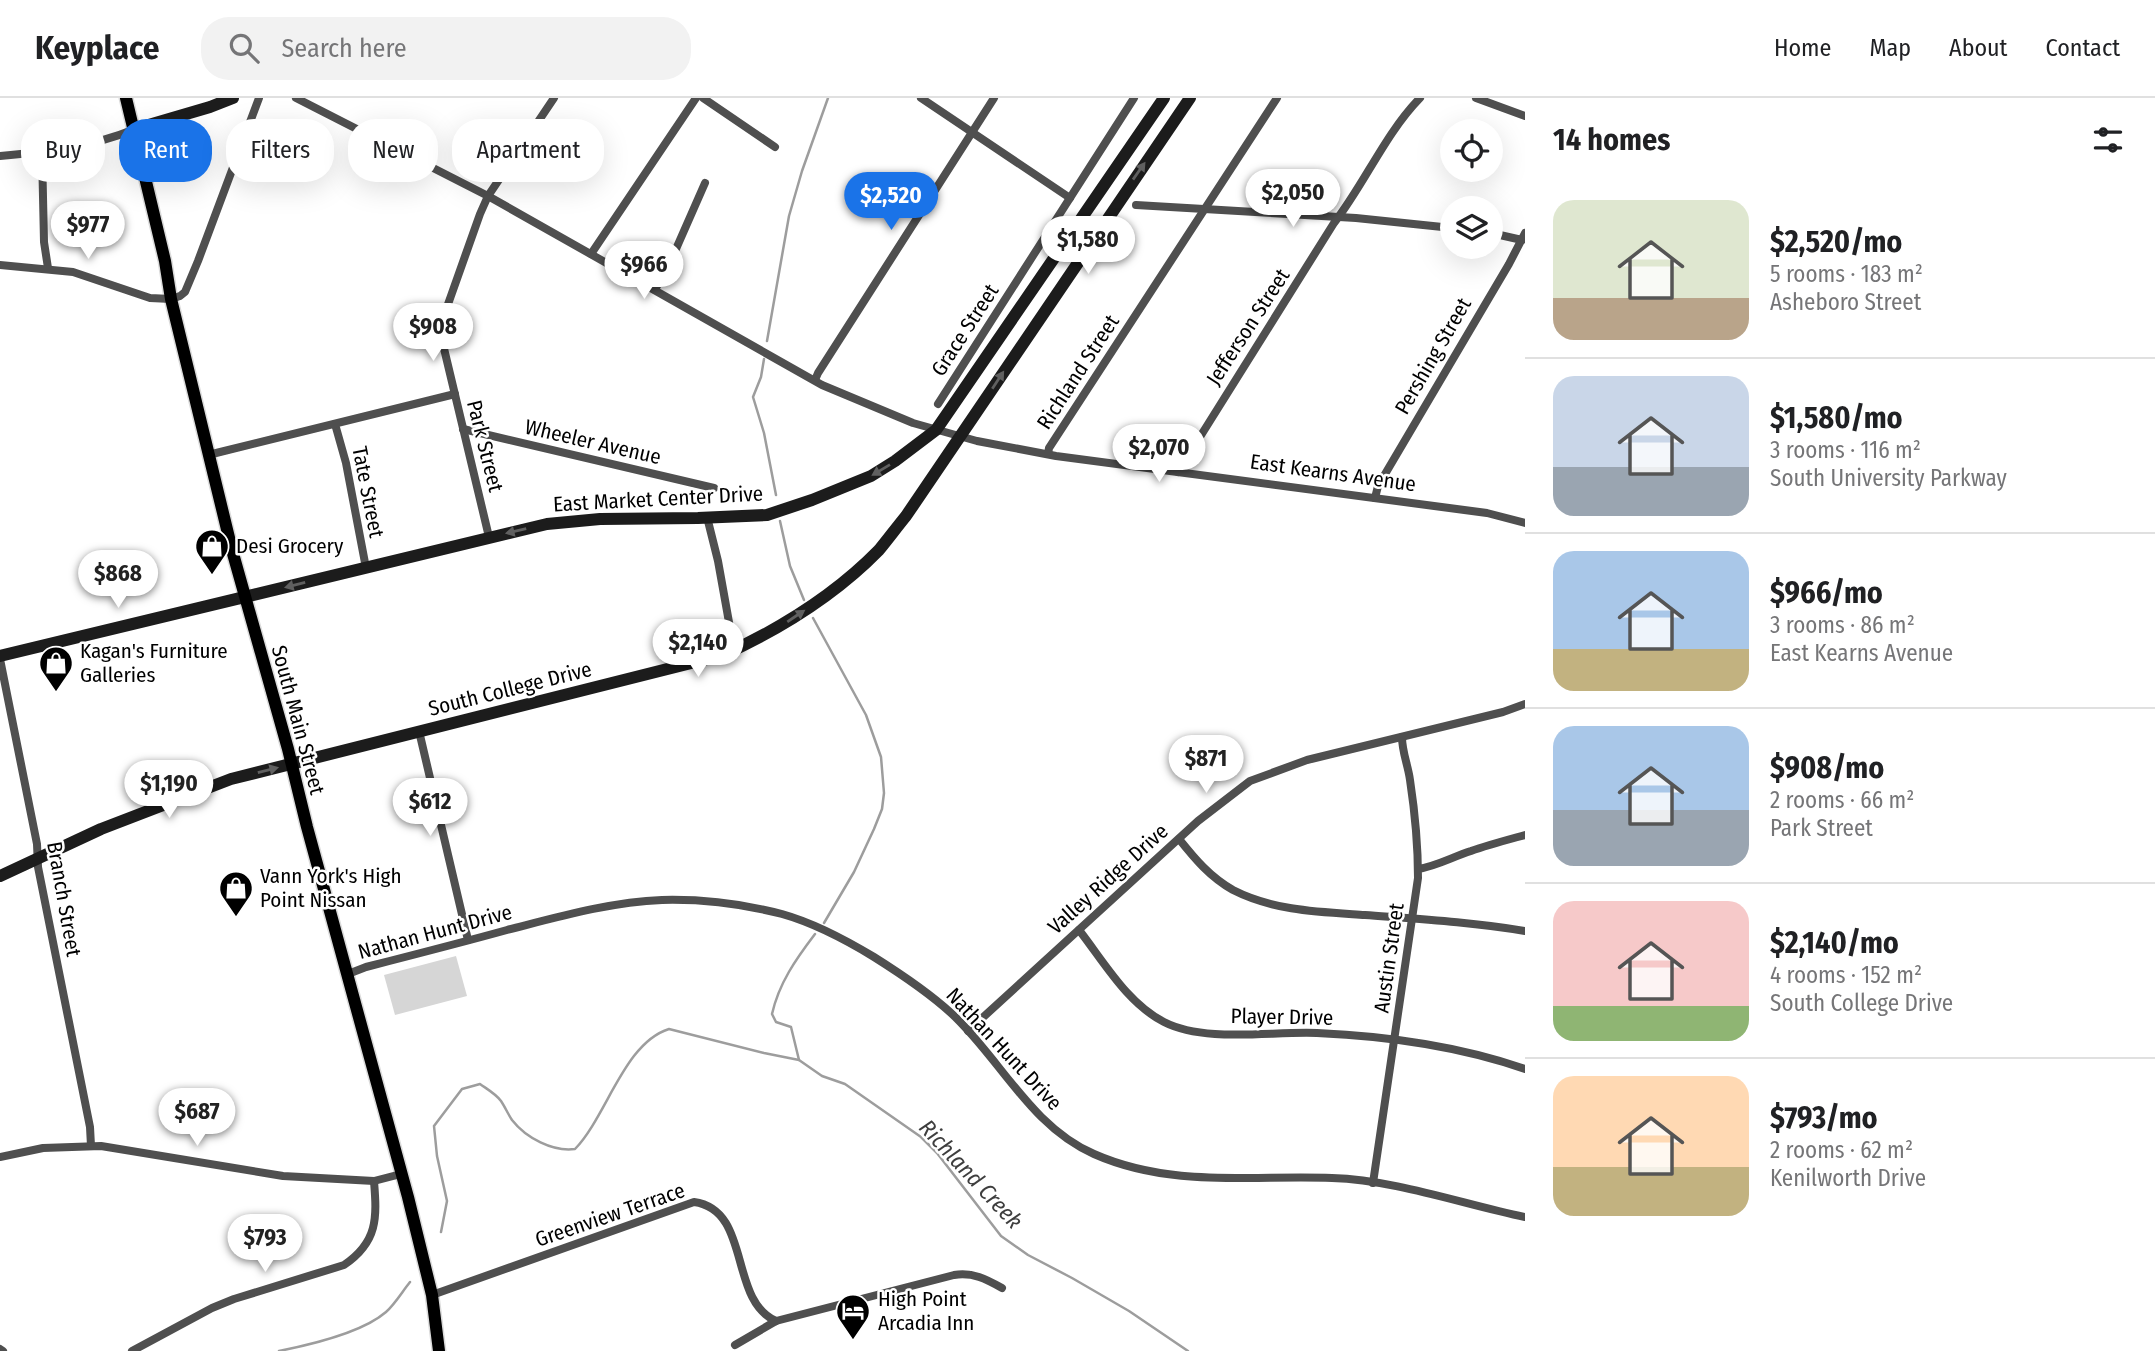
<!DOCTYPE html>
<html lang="en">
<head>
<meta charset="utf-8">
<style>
	body { margin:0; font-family:"Fira Sans Condensed",sans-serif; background:#f2f2f2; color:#202124; height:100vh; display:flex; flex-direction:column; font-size:26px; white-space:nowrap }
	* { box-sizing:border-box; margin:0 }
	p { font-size:23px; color:#757577 }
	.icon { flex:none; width:38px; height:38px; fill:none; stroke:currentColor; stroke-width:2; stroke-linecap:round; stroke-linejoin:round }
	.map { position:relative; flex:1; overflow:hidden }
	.sheet { display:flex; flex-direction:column; background:#fff; width:630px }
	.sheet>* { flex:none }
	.top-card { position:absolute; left:21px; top:21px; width:665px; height:63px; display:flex; gap:14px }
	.tools { position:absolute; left:1440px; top:21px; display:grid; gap:14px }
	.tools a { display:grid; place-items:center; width:63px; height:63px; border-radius:50%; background:#fff; box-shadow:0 7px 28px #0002; font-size:35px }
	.price { position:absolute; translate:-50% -60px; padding:0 16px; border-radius:24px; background:#fff; color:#222; font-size:23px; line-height:46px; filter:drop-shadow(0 2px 4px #0008) }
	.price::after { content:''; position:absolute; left:50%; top:42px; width:21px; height:16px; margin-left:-10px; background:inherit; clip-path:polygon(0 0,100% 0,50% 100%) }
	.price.active { background:#1a73e8; color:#fff }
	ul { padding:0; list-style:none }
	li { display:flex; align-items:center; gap:21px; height:175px; padding:0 28px }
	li+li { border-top:2px solid #e0e0e0 }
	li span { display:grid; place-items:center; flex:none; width:196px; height:140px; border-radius:21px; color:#555 }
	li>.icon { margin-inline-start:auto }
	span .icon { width:84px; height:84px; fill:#fffc; stroke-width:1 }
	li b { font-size:30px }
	h2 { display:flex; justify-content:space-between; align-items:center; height:84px; padding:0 28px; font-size:30px }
	.pill { padding:0 24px; border-radius:28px; background:#fff; box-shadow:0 7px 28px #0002; font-size:24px; line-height:63px }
	.pill.active { background:#1a73e8; color:#fff }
	header { display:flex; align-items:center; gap:42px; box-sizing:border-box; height:98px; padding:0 35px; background:#fff; border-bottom:2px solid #e0e0e0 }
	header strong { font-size:33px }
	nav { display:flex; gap:38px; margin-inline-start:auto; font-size:24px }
	.search { width:490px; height:63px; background:#f2f2f2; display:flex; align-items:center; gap:18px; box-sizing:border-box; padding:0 24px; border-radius:28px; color:#757577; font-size:26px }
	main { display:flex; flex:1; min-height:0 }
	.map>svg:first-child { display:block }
	.green { fill:#d6d6d6 }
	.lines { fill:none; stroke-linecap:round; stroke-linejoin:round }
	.stream { stroke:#9d9d9d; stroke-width:2.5 }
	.primary-casing { stroke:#dbdbdb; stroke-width:15 }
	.street { stroke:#4f4f4f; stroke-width:8 }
	.secondary { stroke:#1c1c1c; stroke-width:12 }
	.primary { stroke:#000; stroke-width:12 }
	.oneway { fill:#606060 }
	.labels { text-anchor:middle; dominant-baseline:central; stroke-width:5; stroke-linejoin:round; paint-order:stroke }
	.street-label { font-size:21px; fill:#000; stroke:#fff }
	.poi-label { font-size:21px; fill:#000; stroke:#fff; text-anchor:start }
	.water-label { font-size:23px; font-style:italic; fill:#3e3e3e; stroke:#fff }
</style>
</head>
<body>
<header>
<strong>Keyplace</strong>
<div class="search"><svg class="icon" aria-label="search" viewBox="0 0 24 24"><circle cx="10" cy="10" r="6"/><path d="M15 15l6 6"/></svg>Search here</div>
<nav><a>Home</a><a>Map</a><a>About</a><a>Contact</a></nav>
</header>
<main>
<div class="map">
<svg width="1525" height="1253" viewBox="0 0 1525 1253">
	<rect width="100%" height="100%" fill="#fff"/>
	<path class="green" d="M456,858L467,898L395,917L384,877Z"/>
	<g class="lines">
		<g class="stream">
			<path d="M767,243L789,118L802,73L828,0"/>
			<path d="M764,261L761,279L753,299L764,335L776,397"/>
			<path d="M780,423L790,468L804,502"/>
			<path d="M813,520L866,617L881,659L884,695L882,711L874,731L854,774L824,825"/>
			<path d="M799,962L791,929L776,924L772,916C779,885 796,861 815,836"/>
			<path d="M441,1134L447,1103L437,1058L434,1028L462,991L480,986C487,991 496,996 501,1003C505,1009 508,1016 512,1022C526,1040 553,1054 575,1051C607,1018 624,945 669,931L764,955L799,962L822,978L845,986L921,1039L937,1055L1001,1138L1028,1157L1072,1180L1129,1213L1188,1253"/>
			<path d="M279,1253C309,1247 363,1234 386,1214C395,1206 402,1194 410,1184"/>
		</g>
		<g class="primary-casing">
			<path id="primary" d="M126,0L165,163L171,201L232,452L288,651L307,729L408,1099L432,1197L439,1253"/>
		</g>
		<g class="street">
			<path d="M296,0L488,98L822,287L913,325L977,343L1056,358L1487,415L1525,425"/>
			<path d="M703,0L775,49"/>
			<path d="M921,0L1070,100"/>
			<path d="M1476,0L1525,18"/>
			<path d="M42,54L44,144L48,170"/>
			<path d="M0,58C45,54 92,49 135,31"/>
			<path d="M1136,107L1356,120L1452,130"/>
			<path d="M1491,135L1522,142"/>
			<path d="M591,156L696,0"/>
			<path d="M0,167L73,174L150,200L171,201L180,198L185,194L198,163L259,0"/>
			<path d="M655,192L676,151L705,85"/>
			<path d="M815,282L818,275L994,0"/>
			<path d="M938,306L1134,0"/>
			<path d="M335,326L346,365L366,470"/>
			<path d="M463,331L714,390"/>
			<path d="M1048,356L1049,350L1277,0"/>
			<path d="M208,357L455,296"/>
			<path d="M1178,374L1334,125C1365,85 1385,36 1420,0"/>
			<path d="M1375,400L1378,388L1509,166L1525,135"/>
			<path d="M707,419L718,463L734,552"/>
			<path d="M489,439L441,238V226L480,116L488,98L554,0"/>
			<path d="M0,561L37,746L38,769L90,1029L91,1048"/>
			<path d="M419,633L468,842"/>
			<path d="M1179,741C1195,761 1210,779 1233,792C1274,813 1320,814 1365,817C1418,821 1472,824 1525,833"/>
			<path d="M1418,771C1437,768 1452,759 1471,753C1488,747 1507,742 1525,737"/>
			<path d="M1079,832C1104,864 1127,905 1164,924C1205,945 1271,933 1317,935C1387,938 1459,948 1525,971"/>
			<path d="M348,876L366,869C413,857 460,845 507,832C558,819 610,804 662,802C702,801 743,806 782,816C814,825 846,842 874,859C901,876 927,893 951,915C1000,960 1030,1028 1094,1056C1171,1090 1251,1077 1332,1080C1396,1082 1462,1106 1525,1119"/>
			<path d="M968,933L1198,723L1250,683L1307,662L1503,614L1525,606"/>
			<path d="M0,1059L43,1050L101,1048L283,1078L374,1083L401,1076"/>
			<path d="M1373,1085L1418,780C1418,746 1415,715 1410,682C1408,667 1402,654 1402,639"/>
			<path d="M432,1197L694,1104C752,1112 728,1202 776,1223"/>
			<path d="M735,1247L776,1223L954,1177C973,1174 986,1181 1002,1190"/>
			<path d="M0,1251L3,1253"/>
			<path d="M132,1253L212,1210L234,1201L344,1167C378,1144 377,1120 374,1083"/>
		</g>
		<g class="secondary">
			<path d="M135,31L210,9L233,0"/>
			<path d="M0,558L547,426L600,421L698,420L767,417L812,402L871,378L895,363L936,332L1164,0"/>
			<path d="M0,778L101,731L231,681L723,557C780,531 834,498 879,452C888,441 897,429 906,418L1190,0"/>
		</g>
		<use href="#primary" class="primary"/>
	</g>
	<defs><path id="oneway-solid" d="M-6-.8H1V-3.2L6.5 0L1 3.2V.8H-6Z" transform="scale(1.75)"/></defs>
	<g class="oneway">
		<use href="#oneway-solid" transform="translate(1139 73) rotate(-55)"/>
		<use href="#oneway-solid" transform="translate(998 282) rotate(-57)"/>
		<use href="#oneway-solid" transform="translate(881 372) rotate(149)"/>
		<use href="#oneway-solid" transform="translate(516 433) rotate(167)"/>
		<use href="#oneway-solid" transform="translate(295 487) rotate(166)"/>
		<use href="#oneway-solid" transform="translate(796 518) rotate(-34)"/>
		<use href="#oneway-solid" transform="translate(268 672) rotate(-14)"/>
	</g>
	<defs>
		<g id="shop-pin" transform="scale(1.75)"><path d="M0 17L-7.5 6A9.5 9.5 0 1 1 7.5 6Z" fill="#000" stroke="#fff"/><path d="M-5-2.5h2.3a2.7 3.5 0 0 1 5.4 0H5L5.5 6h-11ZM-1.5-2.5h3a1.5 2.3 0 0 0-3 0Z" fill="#fff"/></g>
		<g id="hotel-pin" transform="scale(1.75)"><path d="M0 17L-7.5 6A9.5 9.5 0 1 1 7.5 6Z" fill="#000" stroke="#fff"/><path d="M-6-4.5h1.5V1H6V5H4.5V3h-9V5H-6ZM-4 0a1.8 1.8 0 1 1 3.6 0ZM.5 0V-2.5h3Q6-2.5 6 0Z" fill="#fff"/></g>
	</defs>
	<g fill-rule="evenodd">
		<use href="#shop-pin" x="212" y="448"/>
		<use href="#shop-pin" x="56" y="565"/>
		<use href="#shop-pin" x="236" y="790"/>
		<use href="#hotel-pin" x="853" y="1213"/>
	</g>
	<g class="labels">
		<g class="street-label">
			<text transform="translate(1248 229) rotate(-57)">Jefferson Street</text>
			<text transform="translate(965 232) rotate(-57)">Grace Street</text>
			<text transform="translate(1433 258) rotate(-60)">Pershing Street</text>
			<text transform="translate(1078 274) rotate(-57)">Richland Street</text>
			<text transform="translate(593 344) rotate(13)">Wheeler Avenue</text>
			<text transform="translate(485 348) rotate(76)">Park Street</text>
			<text transform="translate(1333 375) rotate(8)">East Kearns Avenue</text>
			<text transform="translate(368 394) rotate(79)">Tate Street</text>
			<text transform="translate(658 401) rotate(-3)">East Market Center Drive</text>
			<text transform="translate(510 591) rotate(-14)">South College Drive</text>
			<text transform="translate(298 622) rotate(75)">South Main Street</text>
			<text transform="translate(1108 781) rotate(-42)">Valley Ridge Drive</text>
			<text transform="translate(64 801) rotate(80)">Branch Street</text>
			<text transform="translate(435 834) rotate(-15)">Nathan Hunt Drive</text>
			<text transform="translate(1389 860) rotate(-82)">Austin Street</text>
			<text transform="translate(1282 919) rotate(1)">Player Drive</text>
			<text transform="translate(1004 951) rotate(47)">Nathan Hunt Drive</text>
			<text transform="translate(610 1117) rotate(-19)">Greenview Terrace</text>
		</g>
		<g class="poi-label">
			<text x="236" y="448">Desi Grocery</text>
			<text x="80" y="553">Kagan's Furniture<tspan x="80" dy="24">Galleries</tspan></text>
			<text x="260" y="778">Vann York's High<tspan x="260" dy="24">Point Nissan</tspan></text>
			<text x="878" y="1201">High Point<tspan x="878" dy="24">Arcadia Inn</tspan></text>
		</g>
		<g class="water-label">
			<text transform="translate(971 1076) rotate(47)">Richland Creek</text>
		</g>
	</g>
</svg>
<div class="tools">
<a><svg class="icon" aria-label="locate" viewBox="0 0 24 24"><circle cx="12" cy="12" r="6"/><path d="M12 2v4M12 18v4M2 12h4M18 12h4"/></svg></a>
<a><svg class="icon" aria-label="layers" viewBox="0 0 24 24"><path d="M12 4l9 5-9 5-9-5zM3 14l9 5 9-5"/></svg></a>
</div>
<b class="price" style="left:1293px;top:131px">$2,050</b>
<b class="price active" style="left:891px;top:134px">$2,520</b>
<b class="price" style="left:88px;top:163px">$977</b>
<b class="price" style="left:1088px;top:178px">$1,580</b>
<b class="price" style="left:644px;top:203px">$966</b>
<b class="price" style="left:433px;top:265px">$908</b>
<b class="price" style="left:1159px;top:386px">$2,070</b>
<b class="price" style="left:118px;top:512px">$868</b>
<b class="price" style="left:698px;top:581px">$2,140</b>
<b class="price" style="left:1206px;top:697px">$871</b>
<b class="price" style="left:169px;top:722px">$1,190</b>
<b class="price" style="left:430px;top:740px">$612</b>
<b class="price" style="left:197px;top:1050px">$687</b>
<b class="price" style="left:265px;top:1176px">$793</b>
<div class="top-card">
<a class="pill">Buy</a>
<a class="pill active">Rent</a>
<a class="pill">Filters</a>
<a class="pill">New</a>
<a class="pill">Apartment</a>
</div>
</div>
<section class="sheet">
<h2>14 homes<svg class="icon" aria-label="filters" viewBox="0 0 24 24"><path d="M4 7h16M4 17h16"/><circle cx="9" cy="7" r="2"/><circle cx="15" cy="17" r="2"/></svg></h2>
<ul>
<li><span style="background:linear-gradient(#dfe7d0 70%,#b9a48a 0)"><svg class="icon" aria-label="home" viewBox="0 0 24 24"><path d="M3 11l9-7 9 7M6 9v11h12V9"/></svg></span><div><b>$2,520/mo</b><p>5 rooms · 183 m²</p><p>Asheboro Street</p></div></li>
<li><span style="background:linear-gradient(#c9d6e8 65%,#9aa5b1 0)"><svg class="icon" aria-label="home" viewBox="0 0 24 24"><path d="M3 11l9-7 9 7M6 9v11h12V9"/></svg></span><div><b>$1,580/mo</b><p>3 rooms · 116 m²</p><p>South University Parkway</p></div></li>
<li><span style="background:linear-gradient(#a9c7e8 70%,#c2b280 0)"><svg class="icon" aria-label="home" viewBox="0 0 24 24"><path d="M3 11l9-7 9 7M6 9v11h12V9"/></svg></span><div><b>$966/mo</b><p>3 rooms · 86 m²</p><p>East Kearns Avenue</p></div></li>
<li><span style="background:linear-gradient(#a9c7e8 60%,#9aa5b1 0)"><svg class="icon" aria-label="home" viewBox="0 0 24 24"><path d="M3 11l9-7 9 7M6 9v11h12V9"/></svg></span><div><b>$908/mo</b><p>2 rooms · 66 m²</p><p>Park Street</p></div></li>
<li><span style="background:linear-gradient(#f6c9c9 75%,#8fb573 0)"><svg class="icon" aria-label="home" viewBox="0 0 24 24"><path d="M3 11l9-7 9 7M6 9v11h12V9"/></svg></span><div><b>$2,140/mo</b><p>4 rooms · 152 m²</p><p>South College Drive</p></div></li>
<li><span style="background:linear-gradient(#ffd9b3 65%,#c2b280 0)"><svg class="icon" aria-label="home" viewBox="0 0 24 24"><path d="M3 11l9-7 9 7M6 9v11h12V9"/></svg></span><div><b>$793/mo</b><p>2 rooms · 62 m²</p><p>Kenilworth Drive</p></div></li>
</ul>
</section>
</main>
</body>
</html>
